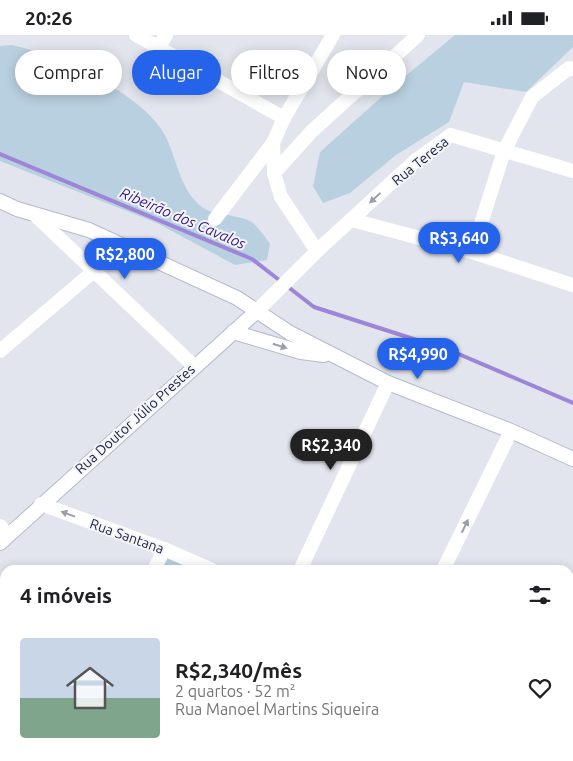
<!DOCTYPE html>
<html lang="pt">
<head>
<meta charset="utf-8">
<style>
	body { margin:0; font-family:Ubuntu,sans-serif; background:#f6f6f6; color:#202124; height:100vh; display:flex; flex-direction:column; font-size:19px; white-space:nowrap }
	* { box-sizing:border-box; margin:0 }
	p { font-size:16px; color:#757577 }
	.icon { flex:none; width:28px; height:28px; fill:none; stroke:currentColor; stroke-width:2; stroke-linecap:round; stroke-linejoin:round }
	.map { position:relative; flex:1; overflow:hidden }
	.panel { position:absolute; left:0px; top:530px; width:574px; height:196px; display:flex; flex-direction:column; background:#fff; border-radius:15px 15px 0 0; box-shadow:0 2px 12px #0003 }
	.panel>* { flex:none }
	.hud { position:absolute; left:15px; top:15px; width:544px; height:45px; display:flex; gap:10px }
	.price { position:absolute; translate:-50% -42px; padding:0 11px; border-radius:18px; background:#2563eb; color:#fff; font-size:16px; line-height:32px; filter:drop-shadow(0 1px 2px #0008) }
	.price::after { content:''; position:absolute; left:50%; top:30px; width:15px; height:11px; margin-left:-8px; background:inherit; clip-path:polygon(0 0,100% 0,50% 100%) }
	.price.active { background:#222; color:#fff }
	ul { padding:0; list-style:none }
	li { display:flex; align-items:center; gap:15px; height:125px; padding:0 20px }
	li+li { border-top:1px solid #e0e0e0 }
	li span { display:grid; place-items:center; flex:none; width:140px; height:100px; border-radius:5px; color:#555 }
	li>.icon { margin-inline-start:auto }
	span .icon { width:60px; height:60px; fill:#fffc; stroke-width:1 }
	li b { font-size:21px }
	h2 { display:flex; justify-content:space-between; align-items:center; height:60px; padding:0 20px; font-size:21px }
	.pill { padding:0 18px; border-radius:22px; background:#fff; box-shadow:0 2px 12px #0003; font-size:18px; line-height:45px }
	.pill.active { background:#2563eb; color:#fff }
	.status { display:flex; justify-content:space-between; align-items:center; height:35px; padding:0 25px; background:#fff; direction:ltr }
	.status svg { height:14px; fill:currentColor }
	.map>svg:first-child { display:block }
	.green { fill:#b9d0e0 }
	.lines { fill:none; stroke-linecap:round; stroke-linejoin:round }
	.stream { stroke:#9d85d7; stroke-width:4 }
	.secondary-casing { stroke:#b4bace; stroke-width:16 }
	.minor { stroke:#fff; stroke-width:14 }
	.secondary { stroke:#fff; stroke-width:14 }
	.rail { stroke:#5b5f7b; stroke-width:4; stroke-dasharray:10 5; stroke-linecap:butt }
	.oneway { fill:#9b9da9 }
	.labels { text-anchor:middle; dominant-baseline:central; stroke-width:4; stroke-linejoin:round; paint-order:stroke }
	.street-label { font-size:14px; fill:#202540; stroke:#f3f5f9 }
	.water-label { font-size:15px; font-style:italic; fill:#361581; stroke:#f3f5f9 }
</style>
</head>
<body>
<div class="status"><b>20:26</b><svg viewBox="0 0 49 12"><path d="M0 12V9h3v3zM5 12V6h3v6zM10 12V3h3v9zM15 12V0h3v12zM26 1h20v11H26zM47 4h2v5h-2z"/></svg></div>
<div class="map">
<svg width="573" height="726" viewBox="0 0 573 726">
	<rect width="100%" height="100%" fill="#e2e5ed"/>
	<g class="green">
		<path d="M455,0H573V12L526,57L464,47L449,87L396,120L350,158L323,168L313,151L320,117L396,49Z"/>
		<path d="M12,10C57,20 144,58 166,102C177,125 180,155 202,172C214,181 236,179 250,186C257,190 265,202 270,209L267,225L235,230L157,188L0,126V11Z"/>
		<path d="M167,518L206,535H161Z"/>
	</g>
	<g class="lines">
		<path class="stream" d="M0,119L252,224L314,272L454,317L573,368"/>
		<g class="secondary-casing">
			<g id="secondary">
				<path d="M0,166L17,174L89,195L237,263L290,298L388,348L511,396L573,424"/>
				<path d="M233,297L301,317L324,320"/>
				<path d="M0,508L257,276"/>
			</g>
		</g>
		<g class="minor">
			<path d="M136,0L284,83"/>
			<path d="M158,13L166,0"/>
			<path d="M274,138L273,108L284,83L333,0"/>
			<path d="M35,180L194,331"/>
			<path d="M215,184L273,108"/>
			<path d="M352,185L472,217L573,250"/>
			<path d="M317,216L281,162L274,138L312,96L418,0"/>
			<path d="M472,217L504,116L532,62L569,33L573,34"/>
			<path d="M257,276L317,216L415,126L451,100L573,136"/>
			<path d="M0,316L94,236"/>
			<path d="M41,469L164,514L212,535"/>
			<path d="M0,491L8,500"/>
			<path d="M154,535L164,514"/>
			<path d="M300,535L388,348"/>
			<path d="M443,535L511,396"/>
			<path d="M569,592L573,583"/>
			<path d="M569,697L573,699"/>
			<path d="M294,721L305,726"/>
			<path d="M215,726L217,721"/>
			<path d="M353,726L355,721"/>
			<path d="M505,726L507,721"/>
		</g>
		<use href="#secondary" class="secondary"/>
		<g class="rail">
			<path d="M0,604L5,609"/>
			<path d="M122,721L127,726"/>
		</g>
	</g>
	<defs><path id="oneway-solid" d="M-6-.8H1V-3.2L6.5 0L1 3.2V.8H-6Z" transform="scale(1.25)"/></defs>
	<g class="oneway">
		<use href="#oneway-solid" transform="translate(375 163) rotate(137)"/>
		<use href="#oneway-solid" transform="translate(280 311) rotate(17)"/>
		<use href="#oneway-solid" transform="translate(68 479) rotate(-160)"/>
		<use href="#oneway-solid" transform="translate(465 491) rotate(-64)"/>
	</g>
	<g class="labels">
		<g class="street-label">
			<text transform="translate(420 126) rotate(-39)">Rua Teresa</text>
			<text transform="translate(135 384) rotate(-42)">Rua Doutor Júlio Prestes</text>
			<text transform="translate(127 501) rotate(20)">Rua Santana</text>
		</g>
		<g class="water-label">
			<text transform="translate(183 183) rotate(23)">Ribeirão dos Cavalos</text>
		</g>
	</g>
</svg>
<b class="price" style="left:459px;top:229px">R$3,640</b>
<b class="price" style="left:125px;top:245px">R$2,800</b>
<b class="price" style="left:418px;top:345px">R$4,990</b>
<b class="price active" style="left:331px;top:436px">R$2,340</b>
<div class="hud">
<a class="pill">Comprar</a>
<a class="pill active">Alugar</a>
<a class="pill">Filtros</a>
<a class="pill">Novo</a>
</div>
<section class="panel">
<h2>4 imóveis<svg class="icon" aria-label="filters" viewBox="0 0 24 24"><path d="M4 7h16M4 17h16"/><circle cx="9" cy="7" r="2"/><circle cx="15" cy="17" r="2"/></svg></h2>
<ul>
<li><span style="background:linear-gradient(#c9d6e8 60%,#7fa58c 0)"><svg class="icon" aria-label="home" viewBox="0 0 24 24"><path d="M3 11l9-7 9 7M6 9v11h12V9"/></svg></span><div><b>R$2,340/mês</b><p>2 quartos · 52 m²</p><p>Rua Manoel Martins Siqueira</p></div><svg class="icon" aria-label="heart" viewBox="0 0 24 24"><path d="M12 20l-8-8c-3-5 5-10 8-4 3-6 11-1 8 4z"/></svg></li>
</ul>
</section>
</div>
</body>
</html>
